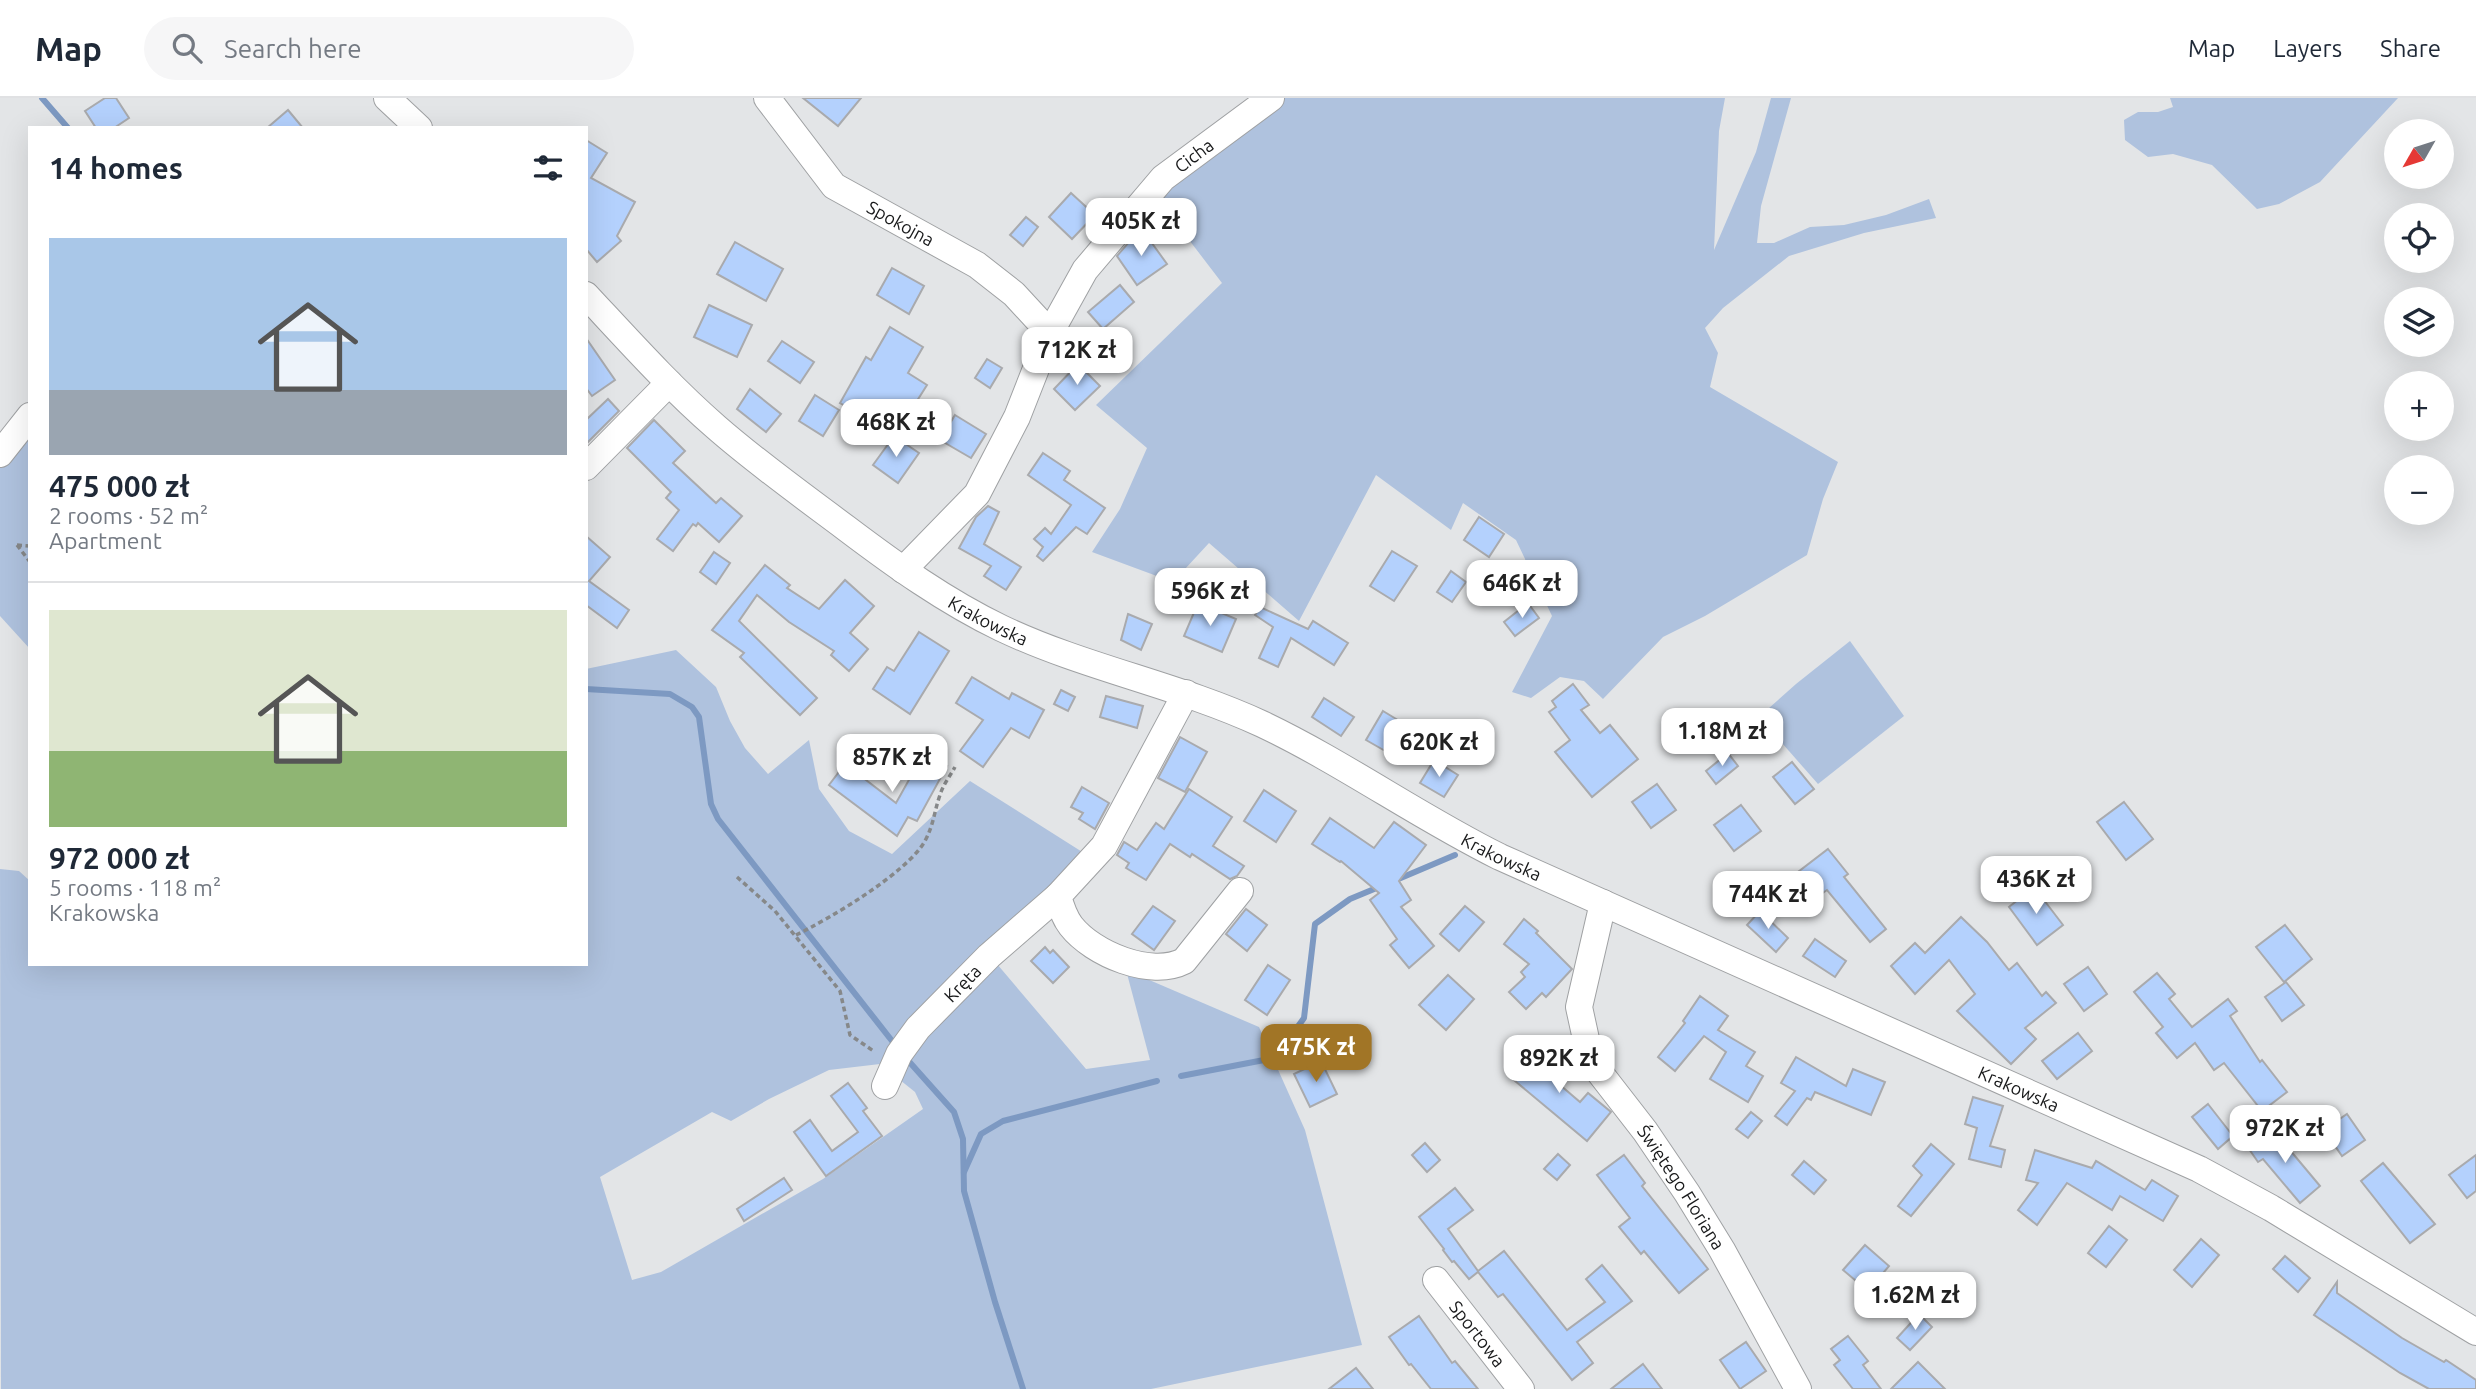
<!DOCTYPE html>
<html lang="en">
<head>
<meta charset="utf-8">
<style>
	body { margin:0; font-family:Ubuntu,sans-serif; background:#f6f6f7; color:#1f2937; height:100vh; display:flex; flex-direction:column; font-size:26px; white-space:nowrap }
	* { box-sizing:border-box; margin:0 }
	p { font-size:23px; color:#747a83 }
	.icon { flex:none; width:38px; height:38px; fill:none; stroke:currentColor; stroke-width:2; stroke-linecap:round; stroke-linejoin:round }
	.map { position:relative; flex:1; overflow:hidden }
	.drawer { position:absolute; left:28px; top:28px; width:560px; height:840px; display:flex; flex-direction:column; background:#fff; border-radius:0px; box-shadow:0 7px 28px #0002 }
	.drawer>* { flex:none }
	.needle { width:46px; rotate:231deg }
	.fabs { position:absolute; left:2384px; top:21px; display:grid; gap:14px }
	.fabs a { display:grid; place-items:center; width:70px; height:70px; border-radius:50%; background:#fff; box-shadow:0 7px 28px #0002; font-size:35px }
	.price { position:absolute; translate:-50% -60px; padding:0 16px; border-radius:14px; background:#fff; color:#222; font-size:23px; line-height:46px; filter:drop-shadow(0 2px 4px #0008) }
	.price::after { content:''; position:absolute; left:50%; top:42px; width:21px; height:16px; margin-left:-10px; background:inherit; clip-path:polygon(0 0,100% 0,50% 100%) }
	.price.selected { background:#a17526; color:#fff }
	ul { padding:0; list-style:none }
	li { display:grid; align-content:center; gap:14px; height:371px; padding:0 21px }
	li+li { border-top:2px solid #e0e1e3 }
	li span { display:grid; place-items:center; height:217px; border-radius:0px; color:#555 }
	li>.icon { margin-inline-start:auto }
	span .icon { width:126px; height:126px; fill:#fffc; stroke-width:1 }
	li b { font-size:30px }
	h2 { display:flex; justify-content:space-between; align-items:center; height:84px; padding:0 21px; font-size:30px }
	header { display:flex; align-items:center; gap:42px; box-sizing:border-box; height:98px; padding:0 35px; background:#fff; border-bottom:2px solid #e0e1e3 }
	header strong { font-size:33px }
	nav { display:flex; gap:38px; margin-inline-start:auto; font-size:24px }
	.search { width:490px; height:63px; background:#f6f6f7; display:flex; align-items:center; gap:18px; box-sizing:border-box; padding:0 24px; border-radius:38px; color:#747a83; font-size:26px }
	.map>svg:first-child { display:block }
	.green { fill:#afc2de; fill-rule:evenodd }
	.lines { fill:none; stroke-linecap:round; stroke-linejoin:round }
	.stream { stroke:#7d99c2; stroke-width:6 }
	.building { fill:#b4d1fd; stroke:#a9aaad; stroke-width:2 }
	.minor-casing { stroke:#9fa1a3; stroke-width:28 }
	.path { stroke:#868889; stroke-width:3.5; stroke-dasharray:5 3.5; stroke-linecap:butt }
	.minor { stroke:#fff; stroke-width:26 }
	.labels { text-anchor:middle; dominant-baseline:central; stroke-width:5; stroke-linejoin:round; paint-order:stroke }
	.street-label { font-size:18px; fill:#18191a; stroke:#fff }
</style>
</head>
<body>
<header>
<strong>Map</strong>
<div class="search"><svg class="icon" aria-label="search" viewBox="0 0 24 24"><circle cx="10" cy="10" r="6"/><path d="M15 15l6 6"/></svg>Search here</div>
<nav><a>Map</a><a>Layers</a><a>Share</a></nav>
</header>
<div class="map">
<svg width="2476" height="1291" viewBox="0 0 2476 1291">
	<rect width="100%" height="100%" fill="#e3e5e7"/>
	<g class="green">
		<path d="M1280,0H1725L1719,33L1714,152L1756,54L1771,0H1791L1761,108L1757,145H1774L1810,129L1844,127L1886,117L1929,101L1936,120L1864,135L1789,158L1723,210L1705,230L1718,255L1710,289L1838,364L1823,401L1807,457L1705,518L1663,539L1603,601L1584,583L1560,579L1531,600L1512,594L1552,518L1516,442L1463,405L1451,432L1376,377L1299,523L1209,445L1173,484L1092,454L1120,411L1147,350L1096,307L1222,185L1157,100Z"/>
		<path d="M2170,0H2398L2320,84L2279,106L2257,111L2212,67L2173,56L2148,59L2125,42L2124,22L2138,14H2158L2173,9Z"/>
		<path d="M30,329V551L0,518V369Z"/>
		<path d="M1850,543L1904,618L1818,686L1759,619L1796,586Z"/>
		<path d="M676,552L716,589L730,623L745,650L768,676L809,642L819,691L849,733L892,756L970,683L1087,757L997,866L1086,971L1150,962L1126,872L1259,929L1305,1032L1362,1247L1151,1291H1L0,771L19,773L30,783V866H586V571ZM880,966L915,994L923,1011L823,1081L661,1174L632,1182L600,1079L712,1014L731,1023L769,1001L829,972Z"/>
	</g>
	<g class="lines">
		<g class="stream">
			<path d="M42,0L68,30"/>
			<path d="M586,591L670,596L692,609L699,619L711,706L718,721L896,948"/>
			<path d="M1396,782L1455,757"/>
			<path d="M905,959L954,1014L963,1041L964,1093L995,1204L1023,1291"/>
			<path d="M1181,978L1264,962L1286,945L1304,920L1315,826L1350,801L1379,789"/>
			<path d="M964,1074L981,1036L1003,1023L1157,983"/>
		</g>
	</g>
	<g class="building">
		<path d="M105,0H116L129,20L114,30H96L85,13Z"/>
		<path d="M803,0H861L838,28Z"/>
		<path d="M288,12L303,30H267Z"/>
		<path d="M586,42L607,55L591,80L635,104L617,138L621,143L597,164L586,151Z"/>
		<path d="M1071,95L1095,117L1072,141L1049,119Z"/>
		<path d="M1026,119L1038,129L1023,148L1010,137Z"/>
		<path d="M1141,130L1167,166L1137,187L1117,158Z"/>
		<path d="M735,144L783,171L766,203L717,176Z"/>
		<path d="M892,170L924,188L909,216L877,197Z"/>
		<path d="M1120,187L1134,204L1103,231L1088,214Z"/>
		<path d="M709,207L752,227L737,259L694,239Z"/>
		<path d="M890,229L923,249L908,275L927,287L896,336L840,305L866,259L871,262Z"/>
		<path d="M586,240L615,282L592,298L586,290Z"/>
		<path d="M782,243L814,264L800,285L768,263Z"/>
		<path d="M987,261L1002,270L990,290L975,280Z"/>
		<path d="M1078,266L1100,288L1075,312L1054,291Z"/>
		<path d="M750,291L781,316L766,334L737,311Z"/>
		<path d="M815,297L839,312L823,338L799,323Z"/>
		<path d="M608,301L619,313L586,346V322Z"/>
		<path d="M955,317L986,336L971,360L940,342Z"/>
		<path d="M654,322L685,353L673,365L716,405L721,400L742,418L719,444L698,425L696,428L693,426L673,453L657,441L679,412L666,400L671,394L627,350Z"/>
		<path d="M894,338L919,355L898,385L873,367Z"/>
		<path d="M1043,355L1070,373L1064,382L1105,410L1087,436L1076,429L1043,463L1037,458L1043,449L1034,441L1045,430L1051,436L1071,407L1028,377Z"/>
		<path d="M988,408L999,414L984,446L1021,469L1006,492L984,478L991,468L959,450L976,419Z"/>
		<path d="M1479,419L1504,436L1489,459L1464,442Z"/>
		<path d="M586,438L610,459L589,483L629,512L617,530L586,507Z"/>
		<path d="M1392,453L1417,468L1394,503L1370,488Z"/>
		<path d="M714,454L730,465L716,486L700,474Z"/>
		<path d="M765,467L790,487L787,490L819,511L845,482L874,508L850,535L868,551L849,573L831,557L834,553L789,524L757,497L739,523L817,600L800,617L740,559L744,555L712,532Z"/>
		<path d="M1451,473L1466,484L1452,504L1437,494Z"/>
		<path d="M1198,505L1236,521L1222,554L1184,538Z"/>
		<path d="M1528,505L1539,520L1515,538L1504,524Z"/>
		<path d="M1260,509L1308,531L1313,523L1348,545L1334,567L1291,540L1278,569L1259,560L1273,529L1255,517Z"/>
		<path d="M1128,516L1152,526L1141,552L1121,542Z"/>
		<path d="M919,534L949,553L910,616L873,591L887,569L894,573Z"/>
		<path d="M972,579L1009,601L1012,595L1044,612L1029,640L1011,630L983,669L960,653L983,622L956,605Z"/>
		<path d="M1573,586L1589,607L1581,612L1600,635L1610,627L1638,661L1592,699L1555,654L1570,642L1549,614L1556,609L1552,603Z"/>
		<path d="M1061,592L1075,599L1068,613L1054,606Z"/>
		<path d="M1106,598L1143,608L1137,630L1100,619Z"/>
		<path d="M1324,600L1354,619L1341,638L1312,619Z"/>
		<path d="M1383,613L1411,630L1394,658L1366,642Z"/>
		<path d="M1180,639L1207,654L1185,694L1158,680Z"/>
		<path d="M924,655L947,668L917,723L908,719L897,738L829,687L845,666L896,705Z"/>
		<path d="M1728,655L1738,668L1716,686L1706,673Z"/>
		<path d="M1434,662L1458,677L1444,699L1420,685Z"/>
		<path d="M1792,664L1814,691L1795,706L1773,679Z"/>
		<path d="M1657,686L1676,712L1651,730L1632,704Z"/>
		<path d="M1082,689L1109,705L1095,731L1079,721L1083,715L1071,709Z"/>
		<path d="M1189,691L1232,719L1213,748L1244,768L1237,778L1230,781L1192,756L1190,759L1170,746L1146,782L1126,770L1129,765L1117,757L1124,744L1137,752L1156,725L1164,731Z"/>
		<path d="M1264,692L1296,713L1276,744L1244,723Z"/>
		<path d="M2124,704L2153,741L2126,762L2097,724Z"/>
		<path d="M1741,707L1761,733L1734,753L1714,727Z"/>
		<path d="M1330,720L1374,750L1394,724L1426,747L1399,783L1411,802L1401,809L1434,848L1409,870L1390,847L1397,841L1370,802L1379,795L1341,763L1340,764L1312,746Z"/>
		<path d="M1828,751L1848,776L1844,779L1886,831L1870,844L1827,792L1817,799L1798,774Z"/>
		<path d="M2034,789L2063,827L2037,847L2009,809Z"/>
		<path d="M1153,808L1175,823L1154,852L1132,836Z"/>
		<path d="M1465,808L1484,824L1459,853L1440,836Z"/>
		<path d="M1246,811L1267,827L1247,853L1226,836Z"/>
		<path d="M1760,813L1788,840L1776,854L1747,827Z"/>
		<path d="M1961,819L1987,844L2009,872L2017,865L2042,898L2046,894L2056,905L2025,930L2036,941L2011,966L1957,913L1975,896L1949,862L1915,896L1891,868L1915,845L1925,855Z"/>
		<path d="M1524,821L1538,833L1536,835L1572,871L1546,899L1542,895L1526,911L1509,894L1525,879L1521,874L1529,866L1504,846Z"/>
		<path d="M2285,827L2312,861L2284,884L2256,849Z"/>
		<path d="M1815,841L1846,863L1835,879L1803,858Z"/>
		<path d="M1045,849L1050,855L1053,852L1069,869L1053,885L1031,863Z"/>
		<path d="M1268,867L1290,882L1267,917L1245,902Z"/>
		<path d="M2088,869L2107,896L2084,913L2064,886Z"/>
		<path d="M2157,875L2175,896L2169,901L2192,929L2228,901L2237,913L2230,918L2260,964L2262,962L2287,994L2262,1013L2224,965L2214,972L2195,945L2177,960L2156,935L2163,929L2134,894Z"/>
		<path d="M1448,877L1474,901L1446,932L1419,907Z"/>
		<path d="M2286,884L2304,907L2282,923L2265,899Z"/>
		<path d="M1700,898L1728,918L1718,932L1755,954L1746,968L1763,978L1748,1004L1710,981L1726,954L1704,938L1675,973L1658,959L1685,925L1683,923Z"/>
		<path d="M2078,935L2092,953L2057,981L2042,963Z"/>
		<path d="M1536,947L1556,964L1546,975L1580,1004L1588,995L1611,1014L1587,1043L1509,978Z"/>
		<path d="M1796,959L1846,988L1853,971L1885,984L1871,1017L1815,994L1811,1002L1807,1000L1787,1027L1775,1018L1795,993L1781,985Z"/>
		<path d="M1321,963L1337,996L1310,1009L1294,976Z"/>
		<path d="M848,985L867,1010L863,1013L882,1038L826,1078L794,1034L810,1022L832,1053L858,1034L831,998Z"/>
		<path d="M1973,999L2003,1008L1990,1048L2005,1052L2001,1069L1969,1061L1977,1030L1965,1026Z"/>
		<path d="M2208,1006L2233,1038L2218,1051L2192,1019Z"/>
		<path d="M1751,1014L1762,1023L1748,1040L1736,1031Z"/>
		<path d="M2347,1016L2365,1042L2342,1058L2324,1032Z"/>
		<path d="M2277,1030L2287,1042L2284,1045L2320,1088L2300,1105L2263,1061L2258,1064L2249,1051Z"/>
		<path d="M1425,1045L1440,1062L1427,1074L1412,1057Z"/>
		<path d="M1931,1046L1954,1066L1911,1118L1898,1108L1922,1077L1913,1068Z"/>
		<path d="M2035,1052L2092,1070L2096,1063L2145,1092L2152,1082L2178,1098L2163,1123L2120,1098L2112,1112L2067,1085L2037,1127L2018,1112L2038,1085L2026,1082Z"/>
		<path d="M1558,1056L1570,1067L1557,1082L1544,1071Z"/>
		<path d="M1624,1057L1645,1085L1642,1088L1708,1171L1679,1195L1644,1153L1641,1156L1619,1129L1630,1120L1597,1077Z"/>
		<path d="M2476,1057V1093L2467,1100L2449,1077Z"/>
		<path d="M1804,1063L1826,1082L1814,1096L1792,1077Z"/>
		<path d="M2383,1065L2435,1126L2410,1145L2361,1083Z"/>
		<path d="M784,1080L792,1092L744,1123L737,1111Z"/>
		<path d="M1455,1090L1473,1112L1448,1131L1478,1173L1504,1153L1567,1232L1605,1204L1586,1181L1602,1167L1632,1203L1577,1244L1593,1265L1572,1282L1503,1196L1498,1199L1478,1174L1469,1181L1454,1163L1452,1164L1443,1152L1444,1151L1419,1119Z"/>
		<path d="M2109,1128L2127,1142L2106,1169L2088,1155Z"/>
		<path d="M2201,1141L2219,1157L2192,1189L2174,1172Z"/>
		<path d="M1865,1147L1889,1168L1868,1193L1843,1172Z"/>
		<path d="M2285,1158L2310,1180L2298,1194L2273,1171Z"/>
		<path d="M2337,1184V1195L2402,1240L2444,1264L2446,1262L2476,1282V1291H2429L2400,1275L2314,1217Z"/>
		<path d="M1919,1216L1932,1229L1910,1252L1897,1240Z"/>
		<path d="M1419,1218L1452,1265L1455,1263L1478,1291H1431L1411,1266L1409,1267L1389,1239Z"/>
		<path d="M1848,1238L1868,1263L1863,1267L1881,1291H1853L1834,1267L1840,1262L1831,1251Z"/>
		<path d="M1746,1244L1766,1273L1740,1291L1720,1262Z"/>
		<path d="M1918,1264L1945,1291H1891Z"/>
		<path d="M1643,1266L1662,1291H1611Z"/>
		<path d="M1356,1270L1373,1291H1329Z"/>
	</g>
	<g class="lines">
		<g class="minor-casing">
			<g id="minor">
				<path d="M387,0L419,30"/>
				<path id="s1" d="M767,0L834,88L977,167L1014,196L1050,235"/>
				<path id="s2" d="M586,197C628,242 670,289 716,329C757,365 802,397 846,430C895,467 945,503 1001,530C1085,570 1178,587 1262,626C1344,665 1419,719 1500,759L2199,1071L2271,1110L2476,1234"/>
				<path d="M0,356L30,318"/>
				<path d="M586,369L669,285"/>
				<path id="s3" d="M903,472L977,396L1017,319L1050,235L1085,172L1163,80L1271,0"/>
				<path d="M1186,595L1104,748L1058,798C1061,809 1064,819 1071,828C1093,856 1151,880 1184,863L1240,793"/>
				<path id="s4" d="M1603,805L1579,909L1589,955L1600,975L1645,1033L1687,1095L1722,1152L1798,1291"/>
				<path id="s5" d="M885,988L899,956L918,930L989,858L1058,798"/>
				<path id="s6" d="M1436,1182L1521,1291"/>
			</g>
		</g>
		<g class="path">
			<path d="M17,447L30,464"/>
			<path d="M17,447L30,448"/>
			<path d="M737,779L775,813L840,893L850,937L875,954"/>
			<path d="M796,837C829,821 907,775 925,743C934,726 934,714 940,697C943,687 950,678 955,669"/>
		</g>
		<use href="#minor" class="minor"/>
	</g>
	<g class="labels">
		<g class="street-label">
			<text stroke="none"><textPath href="#s3" startOffset="514">Cicha</textPath></text>
			<text stroke="none"><textPath href="#s1" startOffset="187">Spokojna</textPath></text>
			<text stroke="none"><textPath href="#s2" startOffset="520">Krakowska</textPath></text>
			<text stroke="none"><textPath href="#s2" startOffset="1087">Krakowska</textPath></text>
			<text stroke="none"><textPath href="#s5" startOffset="130">Kręta</textPath></text>
			<text stroke="none"><textPath href="#s2" startOffset="1654">Krakowska</textPath></text>
			<text stroke="none"><textPath href="#s4" startOffset="317">Świętego Floriana</textPath></text>
			<text stroke="none"><textPath href="#s6" startOffset="68">Sportowa</textPath></text>
		</g>
	</g>
</svg>
<div class="fabs">
<a><svg class="needle" viewBox="-14 -14 28 28"><path d="M0-13l5 13h-10z" fill="#e53935"/><path d="M0 13l5-13h-10z" fill="#747a83"/></svg></a>
<a><svg class="icon" aria-label="locate" viewBox="0 0 24 24"><circle cx="12" cy="12" r="6"/><path d="M12 2v4M12 18v4M2 12h4M18 12h4"/></svg></a>
<a><svg class="icon" aria-label="layers" viewBox="0 0 24 24"><path d="M12 4l9 5-9 5-9-5zM3 14l9 5 9-5"/></svg></a>
<a>+</a>
<a>−</a>
</div>
<b class="price" style="left:1141px;top:160px">405K zł</b>
<b class="price" style="left:1077px;top:289px">712K zł</b>
<b class="price" style="left:896px;top:361px">468K zł</b>
<b class="price" style="left:1522px;top:522px">646K zł</b>
<b class="price" style="left:1210px;top:530px">596K zł</b>
<b class="price" style="left:1722px;top:670px">1.18M zł</b>
<b class="price" style="left:1439px;top:681px">620K zł</b>
<b class="price" style="left:892px;top:696px">857K zł</b>
<b class="price" style="left:2036px;top:818px">436K zł</b>
<b class="price" style="left:1768px;top:833px">744K zł</b>
<b class="price selected" style="left:1316px;top:986px">475K zł</b>
<b class="price" style="left:1559px;top:997px">892K zł</b>
<b class="price" style="left:2285px;top:1067px">972K zł</b>
<b class="price" style="left:1915px;top:1234px">1.62M zł</b>
<section class="drawer">
<h2>14 homes<svg class="icon" aria-label="filters" viewBox="0 0 24 24"><path d="M4 7h16M4 17h16"/><circle cx="9" cy="7" r="2"/><circle cx="15" cy="17" r="2"/></svg></h2>
<ul>
<li><span style="background:linear-gradient(#a9c7e8 70%,#9aa5b1 0)"><svg class="icon" aria-label="home" viewBox="0 0 24 24"><path d="M3 11l9-7 9 7M6 9v11h12V9"/></svg></span><div><b>475 000 zł</b><p>2 rooms · 52 m²</p><p>Apartment</p></div></li>
<li><span style="background:linear-gradient(#dfe7d0 65%,#8fb573 0)"><svg class="icon" aria-label="home" viewBox="0 0 24 24"><path d="M3 11l9-7 9 7M6 9v11h12V9"/></svg></span><div><b>972 000 zł</b><p>5 rooms · 118 m²</p><p>Krakowska</p></div></li>
</ul>
</section>
</div>
</body>
</html>
